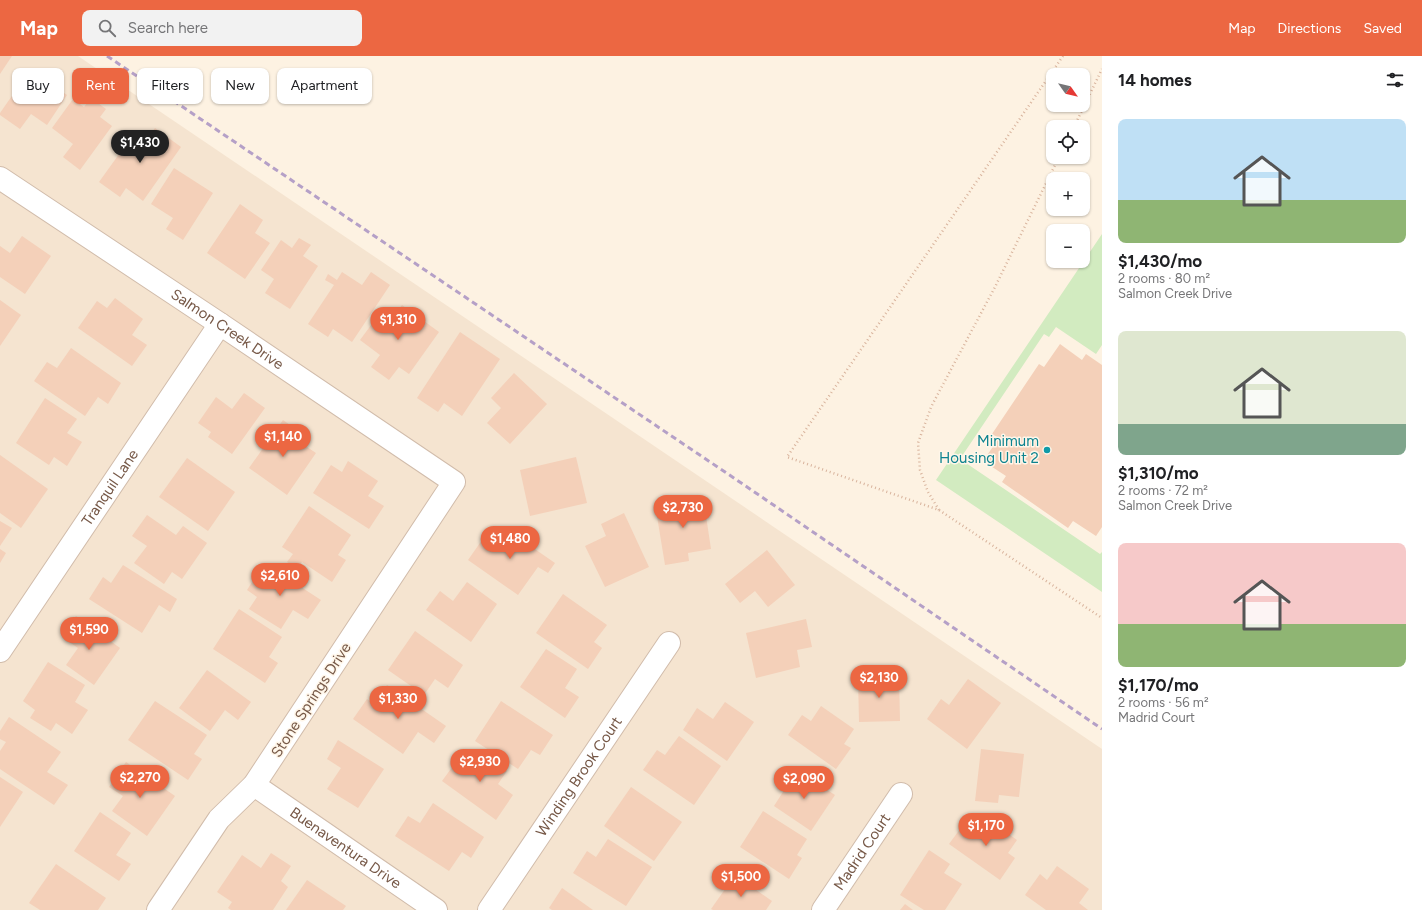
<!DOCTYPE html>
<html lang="en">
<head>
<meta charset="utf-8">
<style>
	body { margin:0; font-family:Figtree,sans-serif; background:#f2f2f2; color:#202124; height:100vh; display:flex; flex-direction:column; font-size:15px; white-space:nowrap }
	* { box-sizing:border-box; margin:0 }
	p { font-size:13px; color:#757577 }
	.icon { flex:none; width:22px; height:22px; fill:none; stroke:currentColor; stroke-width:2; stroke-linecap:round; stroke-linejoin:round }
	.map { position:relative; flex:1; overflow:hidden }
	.details { display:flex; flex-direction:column; background:#fff; width:320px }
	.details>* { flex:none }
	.top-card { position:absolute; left:12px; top:12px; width:380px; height:36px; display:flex; gap:8px }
	.needle { width:26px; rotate:124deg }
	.buttons { position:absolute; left:1046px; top:12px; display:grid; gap:8px }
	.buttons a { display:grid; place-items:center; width:44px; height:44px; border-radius:8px; background:#fff; box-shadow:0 1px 3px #0004; font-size:20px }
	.price { position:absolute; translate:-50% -34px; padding:0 9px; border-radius:14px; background:#ec6742; color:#fff; font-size:13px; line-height:26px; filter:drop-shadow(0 1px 2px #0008) }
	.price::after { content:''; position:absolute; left:50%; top:24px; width:12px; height:9px; margin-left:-6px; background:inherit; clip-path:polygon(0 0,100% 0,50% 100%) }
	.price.current { background:#222; color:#fff }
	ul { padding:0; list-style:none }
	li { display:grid; align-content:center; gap:8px; height:212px; padding:0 16px }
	li span { display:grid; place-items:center; height:124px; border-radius:8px; color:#555 }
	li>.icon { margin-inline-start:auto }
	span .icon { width:72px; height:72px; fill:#fffc; stroke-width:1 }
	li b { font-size:17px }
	h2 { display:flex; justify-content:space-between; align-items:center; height:48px; padding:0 16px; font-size:17px }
	.tag { padding:0 14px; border-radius:8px; background:#fff; box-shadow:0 1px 3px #0004; font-size:14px; line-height:36px }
	.tag.current { background:#ec6742; color:#fff }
	header { display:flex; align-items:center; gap:24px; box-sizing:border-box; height:56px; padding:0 20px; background:#ec6742; color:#fff }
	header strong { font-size:19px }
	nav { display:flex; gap:22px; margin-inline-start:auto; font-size:14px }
	.search { width:280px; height:36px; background:#f2f2f2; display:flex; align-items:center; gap:10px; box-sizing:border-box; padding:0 14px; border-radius:8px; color:#757577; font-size:15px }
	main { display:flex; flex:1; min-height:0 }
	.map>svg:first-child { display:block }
	.residential { fill:#f5e4d0 }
	.green { fill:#d2ebc0 }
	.building { fill:#f4d0b9 }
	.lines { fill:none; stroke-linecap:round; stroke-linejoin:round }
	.minor-casing { stroke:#d1bcab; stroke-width:24 }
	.path { stroke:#d8b39c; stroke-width:2.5; stroke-dasharray:1 3; stroke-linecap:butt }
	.minor { stroke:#fff; stroke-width:22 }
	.rail { stroke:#b5a0c7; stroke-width:3; stroke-dasharray:6 4; stroke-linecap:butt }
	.culture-dot { fill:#0f9aa8; stroke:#fff6e9; stroke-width:1.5 }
	.labels { text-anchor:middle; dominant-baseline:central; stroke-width:3; stroke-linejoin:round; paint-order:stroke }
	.street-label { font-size:15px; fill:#765847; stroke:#fff6e9 }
	.culture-label { font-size:15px; fill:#0d838f; stroke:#fff6e9; text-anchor:end }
</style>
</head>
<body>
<header>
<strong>Map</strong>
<div class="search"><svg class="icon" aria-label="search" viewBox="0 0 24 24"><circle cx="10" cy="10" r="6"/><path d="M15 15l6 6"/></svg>Search here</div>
<nav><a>Map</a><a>Directions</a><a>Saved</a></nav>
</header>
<main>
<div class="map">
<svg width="1102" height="854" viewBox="0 0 1102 854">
	<rect width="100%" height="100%" fill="#fdf2e2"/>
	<path class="residential" d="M0,0H78L1102,693V854H0Z"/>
	<path class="green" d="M1102,178V289L1096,298L1056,271L1049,281L1044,278L960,403L1100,498L1102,496V536L936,424Z"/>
	<g class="building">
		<path d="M0,0H12L0,18Z"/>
		<path d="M30,14L67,39L47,69L31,58L20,73L0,59V57Z"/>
		<path d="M91,42L106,53L100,61L112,70L80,114L63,101L73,88L52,72L73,43L84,51Z"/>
		<path d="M155,72L181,91L143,145L126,132L120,141L99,126L135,76L146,84Z"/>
		<path d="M174,112L213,137L183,184L166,173L173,162L151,148Z"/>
		<path d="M240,148L263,164L255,177L270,187L245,223L207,197Z"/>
		<path d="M22,180L51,200L25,238L0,221V190L10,197Z"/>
		<path d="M299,182L311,189L303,200L318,210L290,253L265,237L274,223L261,214L281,184L292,192Z"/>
		<path d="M342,216L362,229L371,216L390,229L352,286L333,273L328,281L308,268L334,229L325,224L328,218L337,224Z"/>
		<path d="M115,242L143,263L132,279L147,289L132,310L78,272L97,245L107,252Z"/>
		<path d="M0,244L21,259L0,290Z"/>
		<path d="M402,249L439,276L409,318L399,311L389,324L371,311L380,299L360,284L383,253L393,261Z"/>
		<path d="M460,276L500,303L462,360L444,347L438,356L417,342Z"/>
		<path d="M1060,288L1082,304L1086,298L1102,309V471L1096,480L1073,465L1068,472L1002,426L1006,420L983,405L999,382L992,378L1039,308L1044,311Z"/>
		<path d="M71,292L121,327L108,348L98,341L85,360L34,325L47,306L57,312Z"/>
		<path d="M514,317L547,348L510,388L487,367L501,352L491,342Z"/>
		<path d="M244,337L265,352L232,398L208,381L211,376L198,367L216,341L232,353Z"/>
		<path d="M45,342L77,363L67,377L82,386L67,410L54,401L49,409L16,387Z"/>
		<path d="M283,364L303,378L298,385L316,397L287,439L249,412Z"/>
		<path d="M0,399L48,433L21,472L0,457Z"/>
		<path d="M576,401L587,447L530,460L520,414Z"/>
		<path d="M187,402L235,436L208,475L159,441Z"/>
		<path d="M348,405L378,425L368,440L384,450L369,473L313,437L331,409L342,416Z"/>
		<path d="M703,440L711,493L688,497L689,505L665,509L655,448Z"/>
		<path d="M309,450L351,479L338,499L346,504L332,526L302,506L298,513L287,506L293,498L282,491Z"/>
		<path d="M624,457L649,511L605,531L585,490L606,480L601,468Z"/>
		<path d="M147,459L176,479L183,470L207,487L182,523L172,516L164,528L134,507L147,490L132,480Z"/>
		<path d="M0,465L12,472L0,490Z"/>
		<path d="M503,471L555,507L548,517L538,511L518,539L468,504L482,484L490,489Z"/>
		<path d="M0,493L6,497L0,507Z"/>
		<path d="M767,494L795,529L768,551L755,535L740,547L725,528Z"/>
		<path d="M264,507L321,544L308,563L293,554L281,573L249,553L257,541L247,534Z"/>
		<path d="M123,509L177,543L170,556L159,549L142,577L89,543L103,521L111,527Z"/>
		<path d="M467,526L497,548L471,586L426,554L440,535L453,545Z"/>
		<path d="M563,538L607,569L594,586L602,592L588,613L536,577Z"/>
		<path d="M239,553L282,581L269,601L278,607L265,627L213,593Z"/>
		<path d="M76,560L120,592L94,629L66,609L78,592L62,581Z"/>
		<path d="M806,563L812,591L797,594L800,611L756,622L746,577Z"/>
		<path d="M415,575L463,609L448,632L435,623L424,639L388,614Z"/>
		<path d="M546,593L577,613L565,632L579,641L565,662L520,631Z"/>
		<path d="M48,606L85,629L75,646L88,654L72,678L56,667L51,675L30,662L35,654L23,645Z"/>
		<path d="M207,614L251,646L238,664L225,654L210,675L179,652Z"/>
		<path d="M899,620L900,665L859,666L858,621Z"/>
		<path d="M968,623L1001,647L967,693L927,663L941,643L949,649Z"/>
		<path d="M387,629L446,670L434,687L418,676L403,698L353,663L367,643L374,648Z"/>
		<path d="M155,645L207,679L194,698L202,703L188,724L128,684Z"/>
		<path d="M501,645L553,679L540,699L531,694L518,713L475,685Z"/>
		<path d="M725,646L754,666L727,705L683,674L697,652L713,663Z"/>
		<path d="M821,650L854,673L844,688L851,692L836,713L788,679L802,659L811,665Z"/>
		<path d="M9,661L61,696L47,716L68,729L54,749L0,713V695L6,686L0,683V675Z"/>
		<path d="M679,680L721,710L694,749L643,714L657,694L665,699Z"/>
		<path d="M338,684L384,713L358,752L327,733L341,712L327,703Z"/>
		<path d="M981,693L1024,698L1019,741L999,739L998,747L975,745Z"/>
		<path d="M478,694L507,715L498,728L513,739L496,764L442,725L461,699L470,706Z"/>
		<path d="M126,706L175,740L147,780L112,755L123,740L109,731Z"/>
		<path d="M797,714L835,739L811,775L774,750Z"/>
		<path d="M0,721L23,736L0,771Z"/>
		<path d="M631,731L682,766L654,805L604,770Z"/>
		<path d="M433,747L484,781L471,802L462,796L449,815L395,780L408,760L420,767Z"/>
		<path d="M763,755L807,783L797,799L802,802L789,823L740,791Z"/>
		<path d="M100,756L131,777L116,799L131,808L119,825L74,795Z"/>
		<path d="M985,761L1017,784L1008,797L1015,802L1000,824L949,788L963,769L973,777Z"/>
		<path d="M608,783L652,811L626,850L573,817L587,795L596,801Z"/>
		<path d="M929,794L950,808L944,817L962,828L945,854H924L900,839Z"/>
		<path d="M271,797L291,810L281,825L288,831L273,854H231L228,852L232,846L217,836L242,799L261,812Z"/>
		<path d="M56,808L106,842L98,854H40L29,847Z"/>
		<path d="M1057,810L1089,833L1079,847L1088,854H1046L1025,839L1040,818L1047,824Z"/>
		<path d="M735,819L772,845L766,854H713L711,853Z"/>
		<path d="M307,824L346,850L343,854H286Z"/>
		<path d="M562,832L593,854H552L549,852Z"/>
		<path d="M905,848L913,854H900Z"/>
	</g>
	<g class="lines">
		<g class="minor-casing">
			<g id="minor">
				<path id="s1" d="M0,122L220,268L454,426L254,729L219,763L158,854"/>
				<path id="s2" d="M0,595L220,268"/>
				<path id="s3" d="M254,729L436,854"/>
				<path id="s4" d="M489,854L669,587"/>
				<path id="s5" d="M823,854L901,738"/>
			</g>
		</g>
		<g class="path">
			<path d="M1063,0L787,401L939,454L1102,562"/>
			<path d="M1074,71L1102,13"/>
			<path d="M939,454L928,436L920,414L918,387L931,351L995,231L1059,101"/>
		</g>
		<use href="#minor" class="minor"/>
		<path class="rail" d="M107,0L728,418L1102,673"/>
	</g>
	<circle class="culture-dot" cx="1047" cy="394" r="4"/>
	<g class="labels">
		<g class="street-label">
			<text stroke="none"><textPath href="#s1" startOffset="273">Salmon Creek Drive</textPath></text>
			<text stroke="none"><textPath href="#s2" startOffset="197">Tranquil Lane</textPath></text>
			<text transform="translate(311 644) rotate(-57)">Stone Springs Drive</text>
			<text stroke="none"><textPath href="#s4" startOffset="161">Winding Brook Court</textPath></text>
			<text stroke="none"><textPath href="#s3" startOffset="111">Buenaventura Drive</textPath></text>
			<text stroke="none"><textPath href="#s5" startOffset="70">Madrid Court</textPath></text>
		</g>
		<g class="culture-label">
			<text x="1039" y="385">Minimum<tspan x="1039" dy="17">Housing Unit 2</tspan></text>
		</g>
	</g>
</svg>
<div class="buttons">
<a><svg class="needle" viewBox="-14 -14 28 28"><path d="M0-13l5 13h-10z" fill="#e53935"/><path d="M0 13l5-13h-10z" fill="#757577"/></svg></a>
<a><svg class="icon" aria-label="locate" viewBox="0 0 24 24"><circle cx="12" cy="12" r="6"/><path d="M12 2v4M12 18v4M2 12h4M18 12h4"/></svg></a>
<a>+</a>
<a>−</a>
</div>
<b class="price current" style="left:140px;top:108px">$1,430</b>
<b class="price" style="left:398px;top:285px">$1,310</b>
<b class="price" style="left:283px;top:402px">$1,140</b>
<b class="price" style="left:683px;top:473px">$2,730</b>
<b class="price" style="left:510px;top:504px">$1,480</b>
<b class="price" style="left:280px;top:541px">$2,610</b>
<b class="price" style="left:89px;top:595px">$1,590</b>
<b class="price" style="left:879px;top:643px">$2,130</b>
<b class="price" style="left:398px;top:664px">$1,330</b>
<b class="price" style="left:480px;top:727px">$2,930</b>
<b class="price" style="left:140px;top:743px">$2,270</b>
<b class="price" style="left:804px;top:744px">$2,090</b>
<b class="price" style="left:986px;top:791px">$1,170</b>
<b class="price" style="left:741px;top:842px">$1,500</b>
<div class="top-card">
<a class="tag">Buy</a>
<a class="tag current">Rent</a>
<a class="tag">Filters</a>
<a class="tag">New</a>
<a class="tag">Apartment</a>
</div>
</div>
<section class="details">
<h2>14 homes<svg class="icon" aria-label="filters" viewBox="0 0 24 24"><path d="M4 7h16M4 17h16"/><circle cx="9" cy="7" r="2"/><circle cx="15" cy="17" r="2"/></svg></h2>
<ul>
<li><span style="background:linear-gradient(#bfe0f5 65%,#8fb573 0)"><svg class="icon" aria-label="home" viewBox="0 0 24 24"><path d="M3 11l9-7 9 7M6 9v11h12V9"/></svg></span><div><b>$1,430/mo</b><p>2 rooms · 80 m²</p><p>Salmon Creek Drive</p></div></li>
<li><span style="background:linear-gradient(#dfe7d0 75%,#7fa58c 0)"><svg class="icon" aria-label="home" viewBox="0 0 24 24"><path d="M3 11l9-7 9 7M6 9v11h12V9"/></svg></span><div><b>$1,310/mo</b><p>2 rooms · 72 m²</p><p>Salmon Creek Drive</p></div></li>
<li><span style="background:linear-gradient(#f6c9c9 65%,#8fb573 0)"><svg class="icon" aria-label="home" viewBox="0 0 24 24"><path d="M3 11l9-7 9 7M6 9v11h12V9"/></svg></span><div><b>$1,170/mo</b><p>2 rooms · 56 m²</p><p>Madrid Court</p></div></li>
</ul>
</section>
</main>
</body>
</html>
